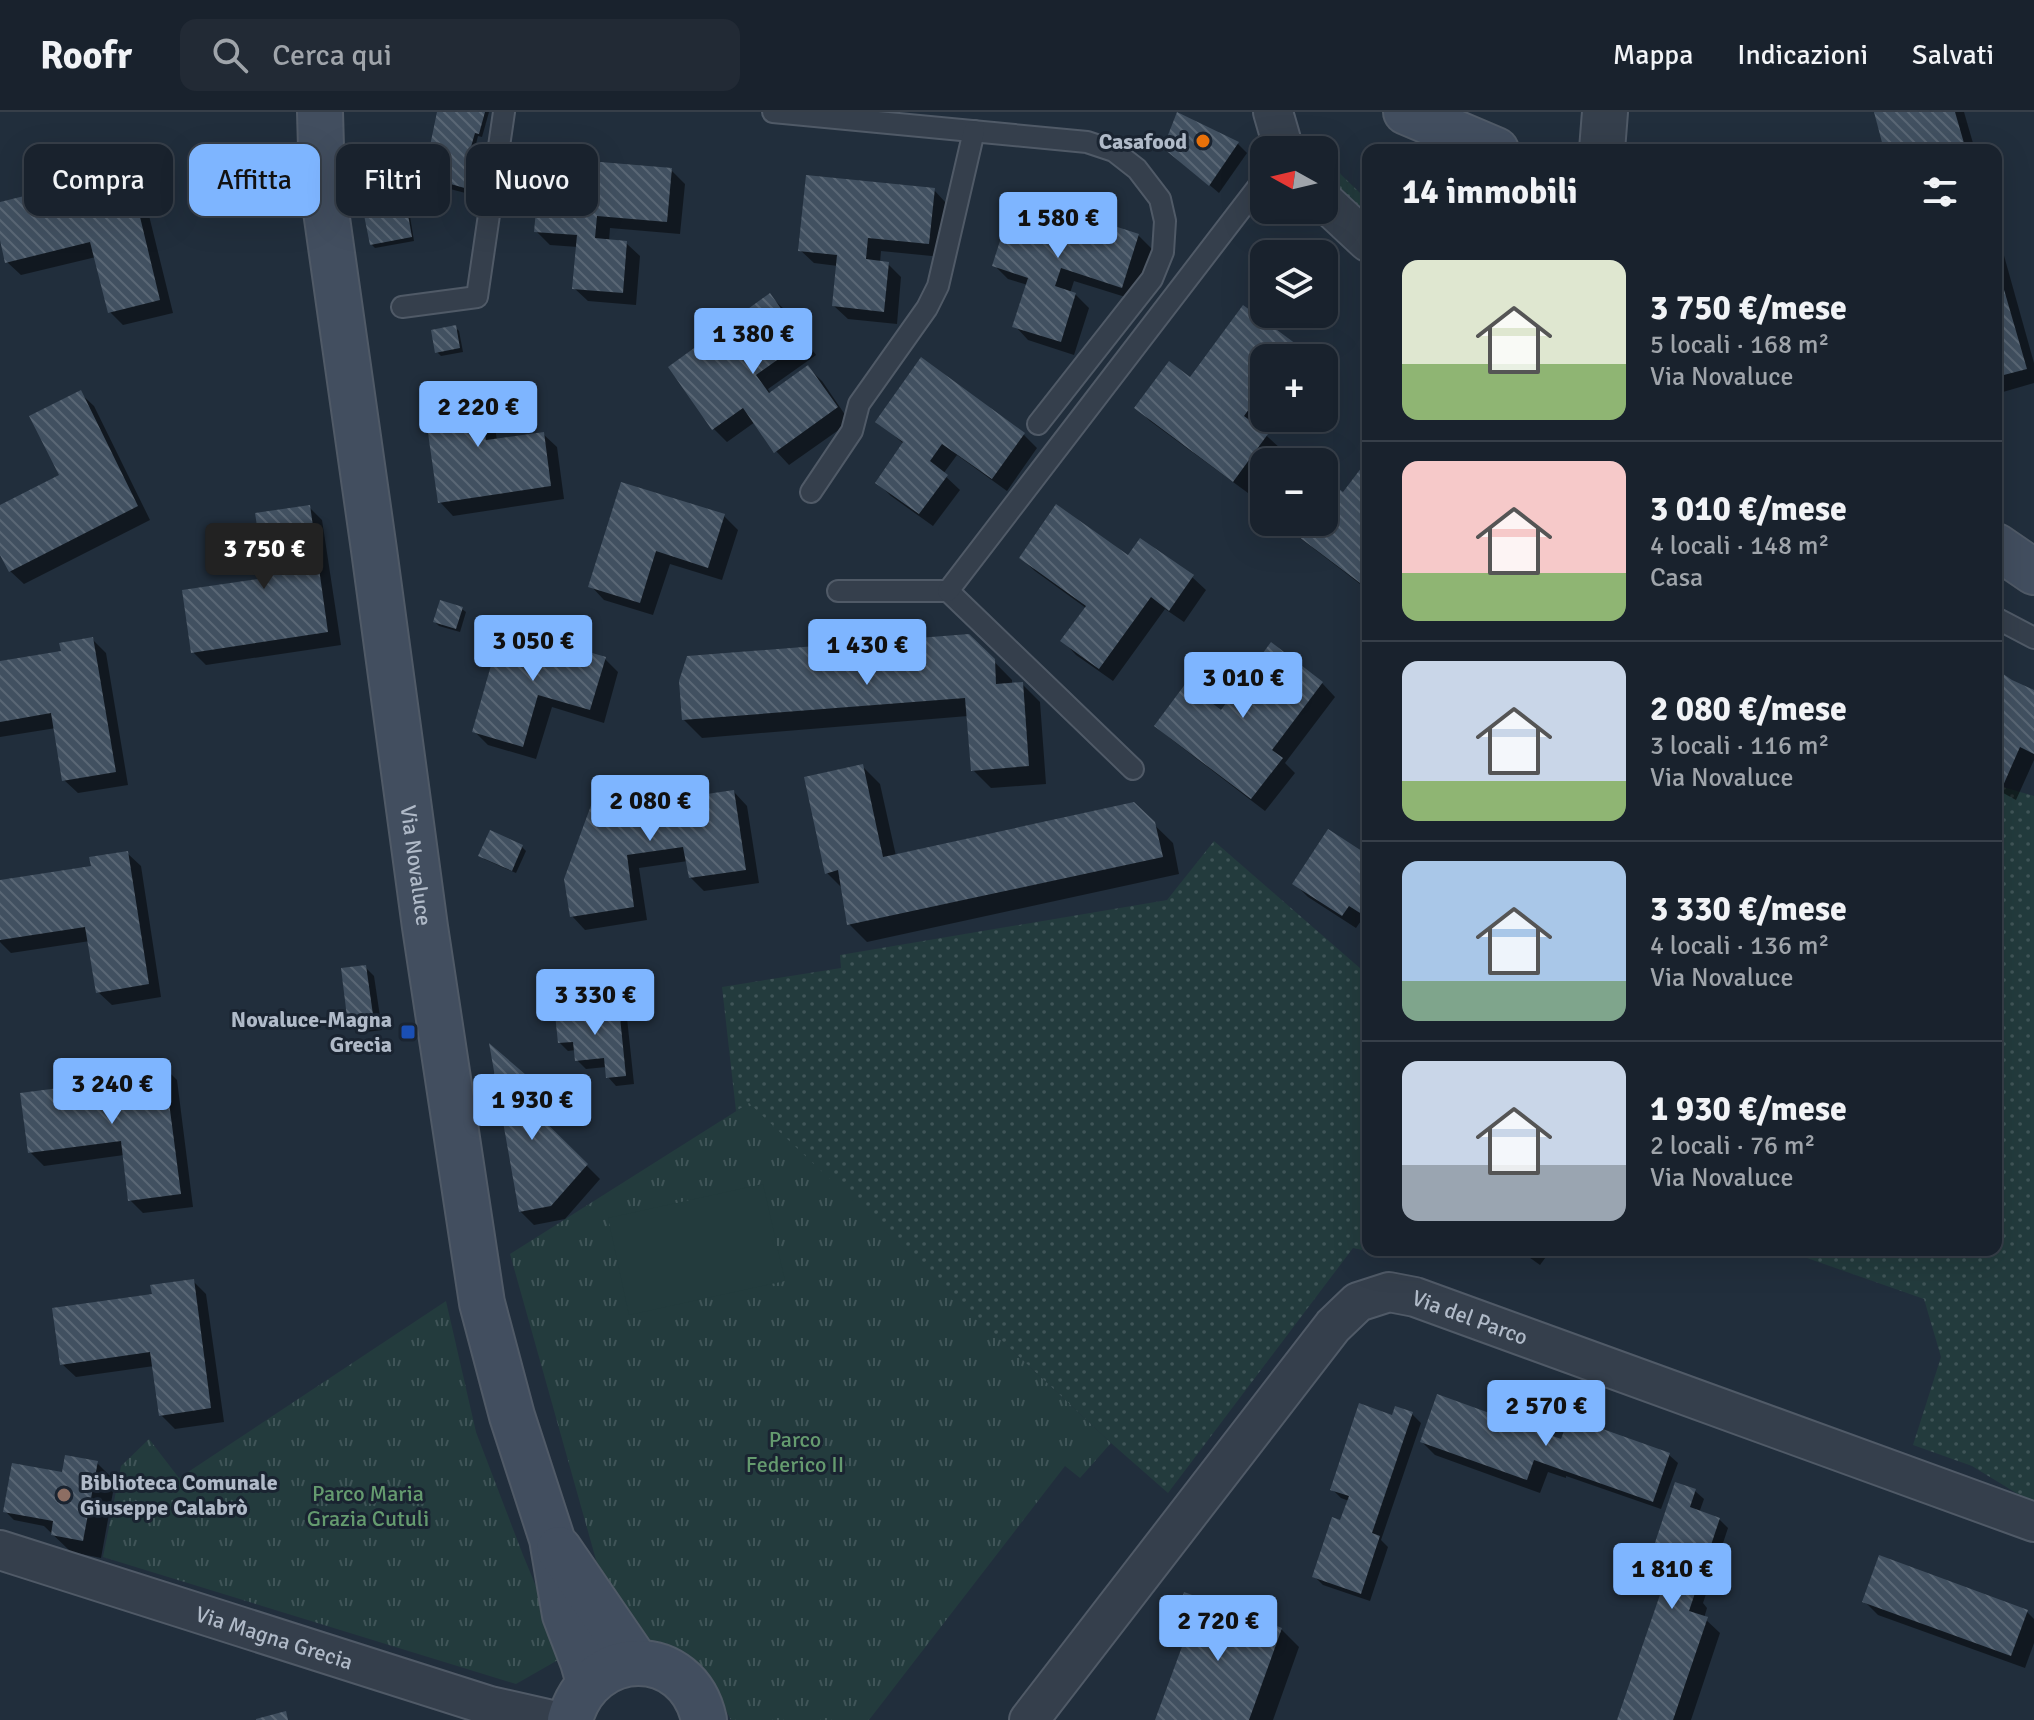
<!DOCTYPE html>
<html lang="it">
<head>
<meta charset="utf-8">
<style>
	body { margin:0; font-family:Signika,sans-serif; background:#222a35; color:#f1f3f6; height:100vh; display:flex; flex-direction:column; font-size:30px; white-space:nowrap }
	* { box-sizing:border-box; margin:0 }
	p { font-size:26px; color:#9fa4aa }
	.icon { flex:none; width:44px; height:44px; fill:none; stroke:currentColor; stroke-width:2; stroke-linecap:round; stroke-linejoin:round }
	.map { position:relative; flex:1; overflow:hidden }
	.side { position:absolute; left:1362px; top:32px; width:640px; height:1112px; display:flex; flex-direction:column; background:#19222d; border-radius:16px; box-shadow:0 8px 32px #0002,0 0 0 2px #373f49 }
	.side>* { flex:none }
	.top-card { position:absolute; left:24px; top:32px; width:760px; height:72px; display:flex; gap:16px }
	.needle { width:52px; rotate:278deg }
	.fabs { position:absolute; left:1250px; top:24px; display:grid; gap:16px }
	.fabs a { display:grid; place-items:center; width:88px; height:88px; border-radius:16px; background:#19222d; box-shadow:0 8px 32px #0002,0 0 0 2px #373f49; font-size:40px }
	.price { position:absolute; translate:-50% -68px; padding:0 18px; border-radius:8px; background:#7eb5ff; color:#111; font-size:26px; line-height:52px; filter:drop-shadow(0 2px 4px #0008) }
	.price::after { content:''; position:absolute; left:50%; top:48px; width:24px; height:18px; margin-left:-12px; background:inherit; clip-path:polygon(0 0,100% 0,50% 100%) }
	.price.current { background:#222; color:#fff }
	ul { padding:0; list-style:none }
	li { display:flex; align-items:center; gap:24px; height:200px; padding:0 40px }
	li+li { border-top:2px solid #373f49 }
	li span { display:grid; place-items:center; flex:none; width:224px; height:160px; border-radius:16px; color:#555 }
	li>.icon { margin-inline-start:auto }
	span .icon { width:96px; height:96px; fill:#fffc; stroke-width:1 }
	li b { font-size:34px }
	h2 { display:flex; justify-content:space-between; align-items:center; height:96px; padding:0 40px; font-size:34px }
	.chip { padding:0 28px; border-radius:16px; background:#19222d; box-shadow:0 8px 32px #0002,0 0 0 2px #373f49; font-size:28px; line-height:72px }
	.chip.current { background:#7eb5ff; color:#111 }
	header { display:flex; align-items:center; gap:48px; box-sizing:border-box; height:112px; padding:0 40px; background:#19222d; border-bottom:2px solid #373f49 }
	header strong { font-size:38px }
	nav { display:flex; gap:44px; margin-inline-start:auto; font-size:28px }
	.search { width:560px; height:72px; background:#222a35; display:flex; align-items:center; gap:20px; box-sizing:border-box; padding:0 28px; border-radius:16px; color:#9fa4aa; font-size:30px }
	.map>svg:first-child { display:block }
	.grass { fill:url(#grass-dots) }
	.park { fill:url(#park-tufts) }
	.pitch { fill:#233b3d }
	.shadow { fill:#0007 }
	.building { fill:url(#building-back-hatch) }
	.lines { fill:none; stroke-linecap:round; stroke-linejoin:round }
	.service-casing { stroke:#505a67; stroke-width:24 }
	.minor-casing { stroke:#505a67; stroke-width:42 }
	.tertiary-casing { stroke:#505a67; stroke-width:48 }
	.secondary-casing { stroke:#505a67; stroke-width:48 }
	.service { stroke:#353f4c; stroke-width:20 }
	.minor { stroke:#353f4c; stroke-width:38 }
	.tertiary { stroke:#353f4c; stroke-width:44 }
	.secondary { stroke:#424e5f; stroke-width:44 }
	.food-dot { fill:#e8710a; stroke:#1a2431; stroke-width:3 }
	.transit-dot { fill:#1a4fb4; stroke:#1a2431; stroke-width:3 }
	.education-dot { fill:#8d6e63; stroke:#1a2431; stroke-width:3 }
	.labels { text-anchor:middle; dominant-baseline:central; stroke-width:6; stroke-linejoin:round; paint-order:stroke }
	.poi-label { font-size:22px; font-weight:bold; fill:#b0bac8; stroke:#1a2431; text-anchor:end }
	.street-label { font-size:22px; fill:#b0bac8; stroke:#1a2431 }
	.park-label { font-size:22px; fill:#659b6f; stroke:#1a2431 }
</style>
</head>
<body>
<header>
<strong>Roofr</strong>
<div class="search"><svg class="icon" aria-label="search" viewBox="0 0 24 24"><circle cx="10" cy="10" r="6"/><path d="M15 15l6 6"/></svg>Cerca qui</div>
<nav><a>Mappa</a><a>Indicazioni</a><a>Salvati</a></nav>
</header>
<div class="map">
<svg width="2034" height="1608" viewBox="0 0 2034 1608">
	<defs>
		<pattern id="grass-dots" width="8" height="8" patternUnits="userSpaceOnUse" patternTransform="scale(2)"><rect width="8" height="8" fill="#233b3d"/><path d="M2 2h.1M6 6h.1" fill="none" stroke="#405558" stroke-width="1.8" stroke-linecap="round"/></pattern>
		<pattern id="park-tufts" width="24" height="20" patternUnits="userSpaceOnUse" patternTransform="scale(2)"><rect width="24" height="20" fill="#233b3d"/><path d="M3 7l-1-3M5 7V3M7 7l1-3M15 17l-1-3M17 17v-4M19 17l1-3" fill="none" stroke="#405558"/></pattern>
		<pattern id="building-back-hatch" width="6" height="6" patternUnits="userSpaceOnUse" patternTransform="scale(2)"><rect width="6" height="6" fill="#415060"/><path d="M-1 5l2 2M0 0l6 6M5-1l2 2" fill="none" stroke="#5a6775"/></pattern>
	</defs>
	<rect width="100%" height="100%" fill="#212e3c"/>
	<g class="grass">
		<path d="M1324,46L1360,81L1365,90L1360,112L1324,75Z"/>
		<path d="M1996,673L2034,684V1392L1972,1354L1913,1333L1941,1245L1924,1187L1784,1138H1996Z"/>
		<path d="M1214,729L1361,857L1368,861V1137L1367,1139L1353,1136L1168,1381L1111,1331L749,992L736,999L722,875L841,856L840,843L1167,788Z"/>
	</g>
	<g class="park">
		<path d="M749,991L1111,1331L1080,1366L1065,1354L869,1608H731L705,1557L643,1534L598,1455L510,1142Z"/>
		<path d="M446,1189L476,1320L523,1443L565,1544L516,1572L103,1445L121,1354L149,1327L179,1366Z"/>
	</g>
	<path class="pitch" d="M763,1072L785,1169L629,1203L608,1106Z"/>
	<g class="shadow">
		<path d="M439,0H489L482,25L478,24L472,48L484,57L477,84L427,71L418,62L437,38Z"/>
		<path d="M1876,0H1964L1975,38H1887Z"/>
		<path d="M1178,2L1238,32L1247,41L1219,81L1175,44Z"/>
		<path d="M128,57L141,71L173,201L123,213L110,200L96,145L21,163L7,150L0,120V92L92,70Z"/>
		<path d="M671,58L685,72L680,122L610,116L609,129L626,131L640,144L636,193L588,189L574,176L578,135L550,133L536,119Z"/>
		<path d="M934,78L947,92L942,145L881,139L880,151L888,152L901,165L897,212L848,207L834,194L838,154L814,151L800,138Z"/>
		<path d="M403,83L407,86L414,129L375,136L371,132Z"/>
		<path d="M1996,115L2034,251V271L1996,282Z"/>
		<path d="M1138,123L1152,137L1135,188L1074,169L1070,181L1075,182L1089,196L1074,243L1028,228L1015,214L1028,173L1008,167L994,153Z"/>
		<path d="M770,184L784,197L816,243L768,277L771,282L808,256L822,269L850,310L789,353L776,339L755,310L727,330L714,317L670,255Z"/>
		<path d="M455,215L459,219L463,240L441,244L437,240Z"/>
		<path d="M1295,233L1308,246H1264L1265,306L1258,316L1281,337L1271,350H1264V359L1248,381L1150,309L1137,296L1191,268Z"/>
		<path d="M922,248L1024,323L1037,336L1007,379L957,343L943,362L960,378L933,414L891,384L877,370L904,332L877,309Z"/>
		<path d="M477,272L491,286L497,329L543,322L557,335L564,387L453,404L440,390Z"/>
		<path d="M80,281L94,294L150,408L24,472L10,459L0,438V395L62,364Z"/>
		<path d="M1368,350V478L1292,420L1281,410H1324V368L1343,383Z"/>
		<path d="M623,373L724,404L738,418L722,468L670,452L653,503L604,488L591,474Z"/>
		<path d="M309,395L322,408L341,533L206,553L193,540L267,468Z"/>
		<path d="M1128,445L1192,465L1206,478L1184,510L1165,497L1113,569L1076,543L1063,529L1086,496L1035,459L1021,446Z"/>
		<path d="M462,497L466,500L460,520L439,514L435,510Z"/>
		<path d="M504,517L605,547L618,560L604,611L552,595L536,647L488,633L474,619Z"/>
		<path d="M969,524L1012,568V573L1022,572L1040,590L1046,672L991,676L973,658L968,604L702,626L684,608Z"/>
		<path d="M92,527L106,541L128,673L78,681L64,668L56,616L0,625V551L63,540Z"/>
		<path d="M1996,559L2011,570L2034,580V648L2016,688L1996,677Z"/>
		<path d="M1322,571L1335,585L1285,651L1295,661L1265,699L1171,627L1157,614L1221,601Z"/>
		<path d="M862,654L880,672L896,744L1133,692L1173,731L1179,762L867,830L849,812L843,777L827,761Z"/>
		<path d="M678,677L688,687L734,680L747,694L759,771L704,779L691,766L688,749L639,756L647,808L585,818L572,804Z"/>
		<path d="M522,735L526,739L516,761L484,747L481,743Z"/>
		<path d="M127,741L141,754L161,885L112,893L98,880L90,829L11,841L0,830V770L93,756Z"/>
		<path d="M1368,745V809L1363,806L1356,816L1308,785L1295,772Z"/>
		<path d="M365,855L374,864L382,918L359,921L350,912Z"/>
		<path d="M618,897L627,906L634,972L616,974L608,965L606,955L586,957L577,948L576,938L568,939L559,930Z"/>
		<path d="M492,936L552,990L537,1004L600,1067L565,1107L534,1113L520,1099Z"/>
		<path d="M163,954L177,968L193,1095L143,1101L130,1088L124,1043L44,1054L30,1040L125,969Z"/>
		<path d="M1519,1138H1551L1540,1153Z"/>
		<path d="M193,1169L206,1182L224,1310L175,1317L161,1303L154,1254L76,1265L62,1252L154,1184Z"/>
		<path d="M1412,1302L1421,1311L1381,1428L1388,1435L1370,1489L1323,1473L1314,1464L1342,1411L1349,1389L1341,1386L1332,1377L1393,1305Z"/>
		<path d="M1422,1330L1669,1343L1678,1351L1661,1397L1566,1364V1366L1548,1360L1540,1381L1435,1343Z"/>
		<path d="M97,1351L115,1369L101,1446L71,1440L44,1414L14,1408L5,1399L64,1362Z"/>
		<path d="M1695,1379L1704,1387L1699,1401L1719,1407L1728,1416L1703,1491L1707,1496L1704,1506L1720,1521L1691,1608H1620L1664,1475L1655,1472L1646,1464Z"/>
		<path d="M1864,1489L2027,1500L2034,1507V1531L2025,1556L1878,1503Z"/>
		<path d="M1177,1507L1281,1517L1299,1535L1273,1608H1158L1189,1520Z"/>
	</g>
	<g class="building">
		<path d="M437,0H485L479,22L475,21L468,45L476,47L468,77L416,62L424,33L430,34Z"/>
		<path d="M1177,0L1239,30L1209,74L1163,36Z"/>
		<path d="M1874,0H1955L1966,38H1884Z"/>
		<path d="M541,45L672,56L667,110L597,104L595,126L627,129L623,181L572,177L577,123L534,120Z"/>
		<path d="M128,55L160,188L108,201L90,130L5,151L0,128V90L89,68V64Z"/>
		<path d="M806,63L935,76L929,132L868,126L866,147L889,150L884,200L832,194L837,143L798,139Z"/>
		<path d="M404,80L412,125L370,133L361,88Z"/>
		<path d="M1015,82L1139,122L1122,176L1061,156L1055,174L1076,181L1061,230L1012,215L1028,166L992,154Z"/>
		<path d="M1996,150L2027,257L1996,265Z"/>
		<path d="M770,181L804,229L756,263L769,281L808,253L838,295L774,341L743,296L712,318L668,255Z"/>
		<path d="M1243,193L1296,232L1286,246H1264V276L1244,304L1268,322L1233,370L1134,296L1169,249L1190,265Z"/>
		<path d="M456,213L460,236L435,241L431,218Z"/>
		<path d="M921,245L1025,321L992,367L942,332L930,349L948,363L919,402L875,371L903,330L875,310Z"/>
		<path d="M478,270L486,328L544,320L551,374L438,391L422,279Z"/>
		<path d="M81,278L138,394L9,460L0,443V393L59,363L29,304Z"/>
		<path d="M1368,347V477L1279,410H1324V366L1343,380Z"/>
		<path d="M621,370L725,402L708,456L656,439L640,491L588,475Z"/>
		<path d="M1056,392L1128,443L1140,426L1194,463L1169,499L1151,485L1099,557L1060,529L1086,494L1019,446Z"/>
		<path d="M310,393L328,520L191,541L182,478L265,466L255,401Z"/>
		<path d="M440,488L463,495L456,517L433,510Z"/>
		<path d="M502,515L606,545L590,598L538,583L523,635L472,620Z"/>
		<path d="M969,522L995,547L996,572L1023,570L1029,654L971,659L965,586L682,608L679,569L687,544Z"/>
		<path d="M93,525L116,660L62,669L51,601L0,610V549L61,539L59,531Z"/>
		<path d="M1271,530L1323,570L1272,638L1283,646L1251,687L1154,614L1186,571L1221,598Z"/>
		<path d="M1996,557L2012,568L2034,578V642L2020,635L2002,676L1996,673Z"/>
		<path d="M863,652L883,745L1134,690L1155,710L1163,745L847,813L838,758L825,762L804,665Z"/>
		<path d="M679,675L680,686L734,678L746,758L689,766L683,735L627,743L634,795L570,805L564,767L593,688Z"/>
		<path d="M1328,717L1368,743V806L1349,794L1342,804L1292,772Z"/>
		<path d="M490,718L523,733L512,759L478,744Z"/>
		<path d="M128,739L149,872L96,881L85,815L0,828V768L91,754L89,745Z"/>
		<path d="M366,853L374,910L348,913L341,856Z"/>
		<path d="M619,895L626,964L606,966L604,946L575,949L573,930L558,931L555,902Z"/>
		<path d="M489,931L540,975L525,990L588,1052L551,1094L519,1100Z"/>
		<path d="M164,952L181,1082L128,1089L121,1029L28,1041L20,981L122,968V957Z"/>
		<path d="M194,1167L211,1296L159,1304L150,1240L60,1253L52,1196L152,1182L150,1173Z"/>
		<path d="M1437,1282L1561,1327L1569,1305L1670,1341L1653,1390L1534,1348L1527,1368L1420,1330Z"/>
		<path d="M1359,1291L1392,1303L1395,1294L1413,1300L1372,1421L1380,1424L1361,1482L1312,1465L1332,1405L1340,1408L1349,1384L1330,1378Z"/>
		<path d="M65,1343L98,1349L83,1429L51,1423L53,1409L3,1400L12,1351L62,1360Z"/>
		<path d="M1675,1370L1696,1377L1690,1395L1720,1406L1689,1499L1708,1505L1673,1608H1617L1664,1471L1644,1464Z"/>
		<path d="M1879,1443L2028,1498L2011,1544L1862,1490Z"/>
		<path d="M1184,1480L1282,1516L1249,1608H1155L1190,1513L1174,1508Z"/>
		<path d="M286,1599L288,1608H256V1607Z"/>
	</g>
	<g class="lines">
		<g class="service-casing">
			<g id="service">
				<path d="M773,0L1087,30L1114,39L1137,57L1160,87L1165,109L1163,140L1152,167L1038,312"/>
				<path d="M402,195L477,185L504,0"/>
				<path d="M811,380L852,319L859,292L927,196L938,174L974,19"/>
				<path d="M838,479H948L1133,657"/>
				<path d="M948,479L1264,67"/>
				<path d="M1996,506L2034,526"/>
			</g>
		</g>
		<g class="minor-casing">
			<g id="minor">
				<path d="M1273,0L1284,38"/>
				<path d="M1324,89L1368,130"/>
				<path id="s1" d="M0,1438L490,1594L552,1608"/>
				<path id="s2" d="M1029,1608L1333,1214L1358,1190L1389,1180L1415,1185L2034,1410"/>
			</g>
		</g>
		<g class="tertiary-casing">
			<path id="tertiary" d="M1602,38L1605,0"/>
		</g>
		<g class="secondary-casing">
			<g id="secondary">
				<path id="s3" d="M320,0L322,71L374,438L425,815L482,1191L512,1304L552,1427L565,1503L583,1550L589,1571"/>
				<path d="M1406,0L1496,38"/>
				<path d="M1996,434L2034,460"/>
				<path d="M559,1437L637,1551"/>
				<path d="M570,1608C590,1532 688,1532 704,1608"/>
			</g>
		</g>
		<use href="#service" class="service"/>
		<use href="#minor" class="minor"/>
		<use href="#tertiary" class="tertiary"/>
		<use href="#secondary" class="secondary"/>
	</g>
	<circle class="food-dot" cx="1203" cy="29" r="8"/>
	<rect class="transit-dot" x="400" y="912" width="16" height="16" rx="4"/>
	<circle class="education-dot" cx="64" cy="1383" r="8"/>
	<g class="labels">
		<g class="poi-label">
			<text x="1187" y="29">Casafood</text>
			<text x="392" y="907">Novaluce-Magna<tspan x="392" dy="25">Grecia</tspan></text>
			<text x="80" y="1370" text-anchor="start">Biblioteca Comunale<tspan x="80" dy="25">Giuseppe Calabrò</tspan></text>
		</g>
		<g class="street-label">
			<text stroke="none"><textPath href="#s3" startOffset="760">Via Novaluce</textPath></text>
			<text stroke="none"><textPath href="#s2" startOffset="650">Via del Parco</textPath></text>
			<text stroke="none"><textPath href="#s1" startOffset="288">Via Magna Grecia</textPath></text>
		</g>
		<g class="park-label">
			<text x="795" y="1327">Parco<tspan x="795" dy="25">Federico II</tspan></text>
			<text x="368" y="1381">Parco Maria<tspan x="368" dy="25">Grazia Cutuli</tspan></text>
		</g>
	</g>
</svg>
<div class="fabs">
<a><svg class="needle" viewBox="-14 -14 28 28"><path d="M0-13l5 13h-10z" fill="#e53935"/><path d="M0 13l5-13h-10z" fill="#9fa4aa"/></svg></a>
<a><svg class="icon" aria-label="layers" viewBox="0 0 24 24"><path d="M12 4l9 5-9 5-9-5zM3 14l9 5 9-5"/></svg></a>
<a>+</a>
<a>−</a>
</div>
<b class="price" style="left:1058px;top:148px">1 580 €</b>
<b class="price" style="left:753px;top:264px">1 380 €</b>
<b class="price" style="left:478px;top:337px">2 220 €</b>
<b class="price current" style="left:264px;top:479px">3 750 €</b>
<b class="price" style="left:533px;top:571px">3 050 €</b>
<b class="price" style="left:867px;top:575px">1 430 €</b>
<b class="price" style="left:1243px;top:608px">3 010 €</b>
<b class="price" style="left:650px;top:731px">2 080 €</b>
<b class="price" style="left:595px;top:925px">3 330 €</b>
<b class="price" style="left:112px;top:1014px">3 240 €</b>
<b class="price" style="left:532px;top:1030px">1 930 €</b>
<b class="price" style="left:1546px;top:1336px">2 570 €</b>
<b class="price" style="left:1672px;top:1499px">1 810 €</b>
<b class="price" style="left:1218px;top:1551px">2 720 €</b>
<div class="top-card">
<a class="chip">Compra</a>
<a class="chip current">Affitta</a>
<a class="chip">Filtri</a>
<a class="chip">Nuovo</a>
</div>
<section class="side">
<h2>14 immobili<svg class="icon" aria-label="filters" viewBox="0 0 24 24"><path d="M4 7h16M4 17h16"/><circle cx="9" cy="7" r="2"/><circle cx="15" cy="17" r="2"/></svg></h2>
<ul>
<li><span style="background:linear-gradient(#dfe7d0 65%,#8fb573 0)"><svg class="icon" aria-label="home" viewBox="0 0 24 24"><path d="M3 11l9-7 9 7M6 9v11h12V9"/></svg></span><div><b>3 750 €/mese</b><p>5 locali · 168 m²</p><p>Via Novaluce</p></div></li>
<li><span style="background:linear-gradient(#f6c9c9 70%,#8fb573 0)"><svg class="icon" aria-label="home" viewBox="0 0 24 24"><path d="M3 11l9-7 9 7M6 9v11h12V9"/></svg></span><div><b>3 010 €/mese</b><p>4 locali · 148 m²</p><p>Casa</p></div></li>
<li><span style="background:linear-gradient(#c9d6e8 75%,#8fb573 0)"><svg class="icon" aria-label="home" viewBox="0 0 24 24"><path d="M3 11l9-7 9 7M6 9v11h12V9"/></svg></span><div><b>2 080 €/mese</b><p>3 locali · 116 m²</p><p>Via Novaluce</p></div></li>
<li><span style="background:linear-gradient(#a9c7e8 75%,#7fa58c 0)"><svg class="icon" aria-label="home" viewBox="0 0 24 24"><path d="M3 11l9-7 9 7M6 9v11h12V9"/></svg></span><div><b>3 330 €/mese</b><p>4 locali · 136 m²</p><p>Via Novaluce</p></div></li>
<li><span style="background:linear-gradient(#c9d6e8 65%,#9aa5b1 0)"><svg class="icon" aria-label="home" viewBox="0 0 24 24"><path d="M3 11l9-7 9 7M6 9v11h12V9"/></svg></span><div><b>1 930 €/mese</b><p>2 locali · 76 m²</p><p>Via Novaluce</p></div></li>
</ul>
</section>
</div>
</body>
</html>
